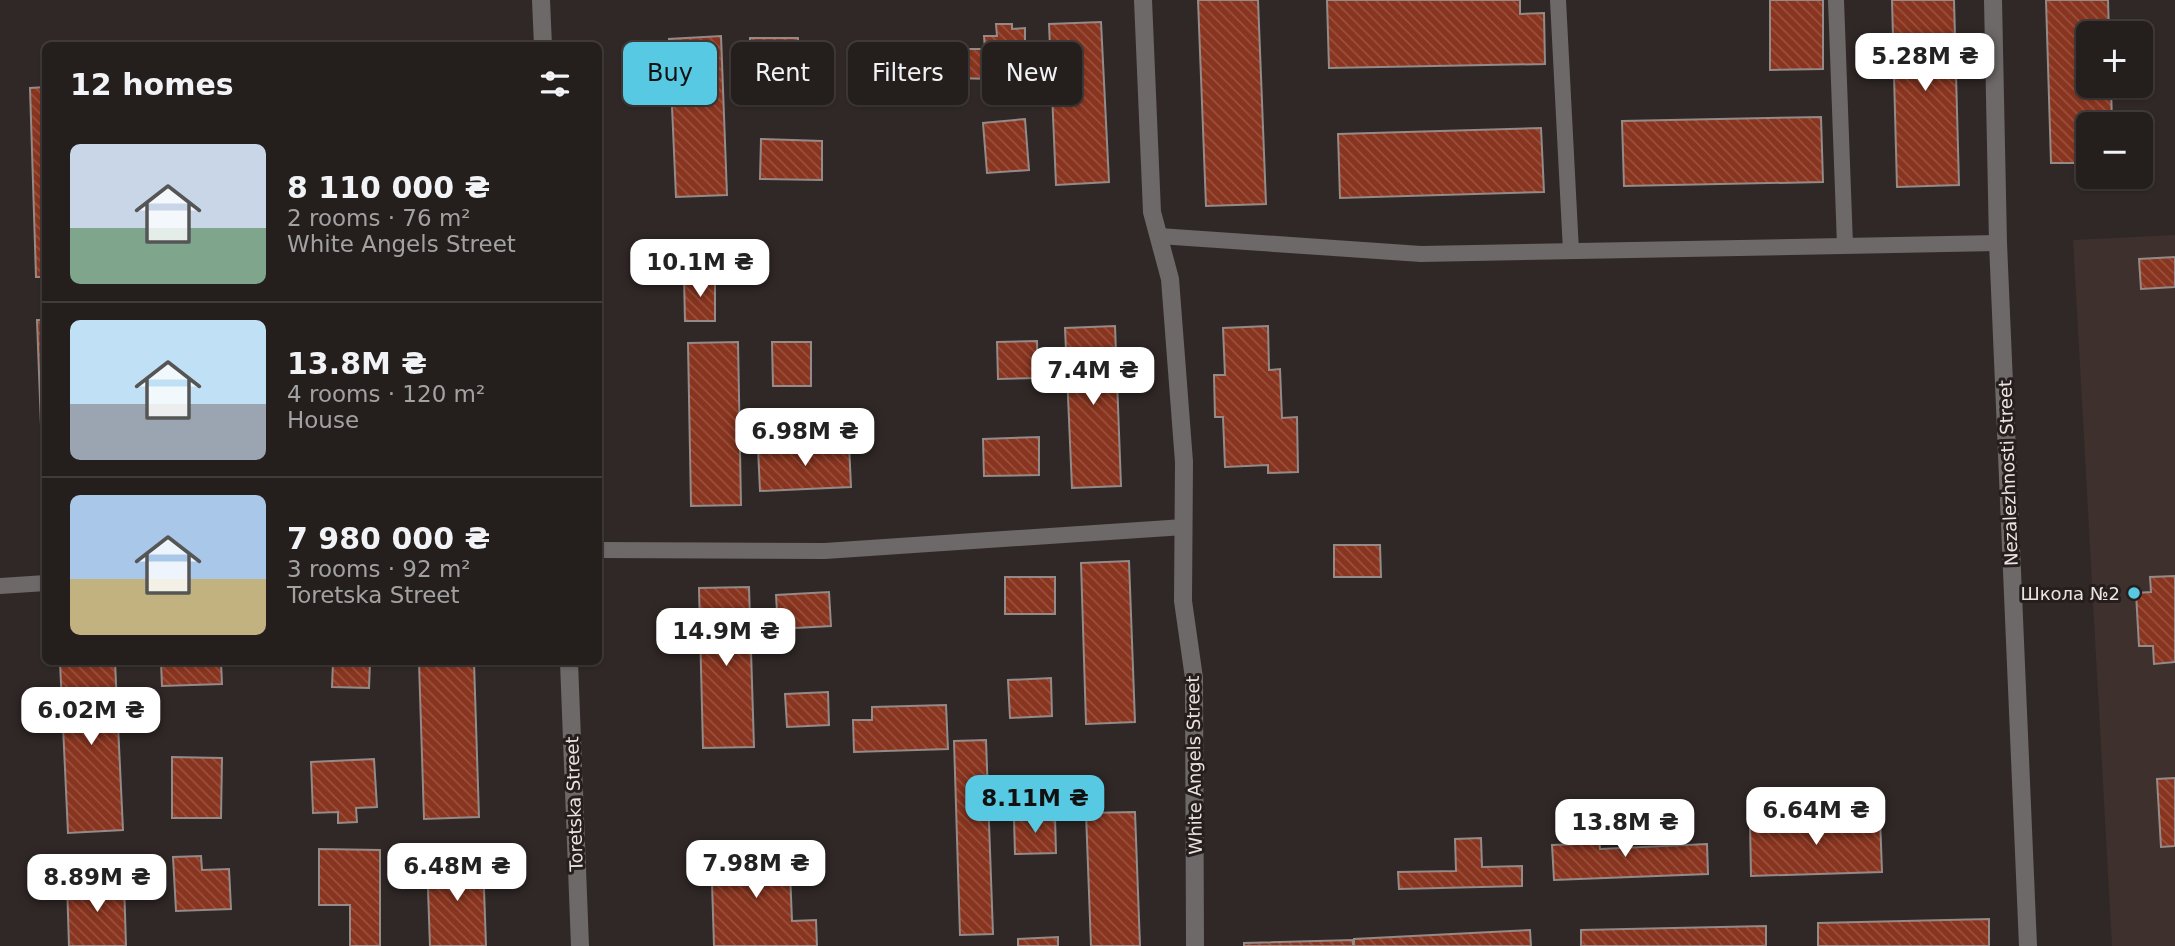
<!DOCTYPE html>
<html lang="en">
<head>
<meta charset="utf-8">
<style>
	body { margin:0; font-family:"DejaVu Sans",sans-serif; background:#302b29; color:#f1f3f6; height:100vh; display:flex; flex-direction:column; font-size:26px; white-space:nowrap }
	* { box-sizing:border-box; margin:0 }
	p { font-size:23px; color:#a3a2a3 }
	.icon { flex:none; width:38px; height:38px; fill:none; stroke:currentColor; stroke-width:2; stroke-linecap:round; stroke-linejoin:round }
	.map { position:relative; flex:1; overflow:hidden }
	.drawer { position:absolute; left:42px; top:42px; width:560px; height:623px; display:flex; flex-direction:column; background:#241e1c; border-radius:10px; box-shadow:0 2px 5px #0004,0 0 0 2px #413c3b }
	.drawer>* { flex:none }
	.top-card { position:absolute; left:623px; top:42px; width:665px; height:63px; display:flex; gap:14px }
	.tools { position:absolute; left:2076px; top:21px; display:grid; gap:14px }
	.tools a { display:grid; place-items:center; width:77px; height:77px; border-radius:10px; background:#241e1c; box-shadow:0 2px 5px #0004,0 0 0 2px #413c3b; font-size:35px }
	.price { position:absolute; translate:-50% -60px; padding:0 16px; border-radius:14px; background:#fff; color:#222; font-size:23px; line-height:46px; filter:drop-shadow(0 2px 4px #0008) }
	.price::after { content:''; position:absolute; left:50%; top:42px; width:21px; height:16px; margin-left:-10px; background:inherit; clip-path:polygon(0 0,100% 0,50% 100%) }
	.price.on { background:#58c9e3; color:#111 }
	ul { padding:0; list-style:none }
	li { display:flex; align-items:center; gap:21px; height:175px; padding:0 28px }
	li+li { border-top:2px solid #413c3b }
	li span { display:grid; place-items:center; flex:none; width:196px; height:140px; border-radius:10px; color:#555 }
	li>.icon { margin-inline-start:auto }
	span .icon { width:84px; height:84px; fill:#fffc; stroke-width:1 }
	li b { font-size:30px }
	h2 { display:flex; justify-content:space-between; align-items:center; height:84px; padding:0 28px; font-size:30px }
	.pill { padding:0 24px; border-radius:10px; background:#241e1c; box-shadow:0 2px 5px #0004,0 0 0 2px #413c3b; font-size:24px; line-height:63px }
	.pill.on { background:#58c9e3; color:#111 }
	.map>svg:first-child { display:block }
	.built { fill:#3e302c }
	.building { fill:url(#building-back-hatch); stroke:#948a88; stroke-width:2 }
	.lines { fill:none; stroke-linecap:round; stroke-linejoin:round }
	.lane { stroke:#6d6968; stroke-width:16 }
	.street { stroke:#6d6968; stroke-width:18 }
	.poi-dot { fill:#58c9e3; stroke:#261e1c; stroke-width:2.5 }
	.labels { text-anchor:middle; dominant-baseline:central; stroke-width:6; stroke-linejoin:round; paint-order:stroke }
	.street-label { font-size:18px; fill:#e9e4e3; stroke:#261e1c }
	.poi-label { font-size:18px; fill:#e9e4e3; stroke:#261e1c; text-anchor:end }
</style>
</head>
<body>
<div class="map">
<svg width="2175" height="946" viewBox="0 0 2175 946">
	<defs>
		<pattern id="building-back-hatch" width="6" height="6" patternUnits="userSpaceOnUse" patternTransform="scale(1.75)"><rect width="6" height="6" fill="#88341e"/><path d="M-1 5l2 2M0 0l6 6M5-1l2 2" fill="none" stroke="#99513f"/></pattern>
	</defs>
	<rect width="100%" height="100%" fill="#302826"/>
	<path class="built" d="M2175,235V946H2112L2073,240Z"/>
	<g class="building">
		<path d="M1198,0H1258L1266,204L1206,206Z"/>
		<path d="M1327,0H1520V14L1544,13L1545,64L1329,68Z"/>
		<path d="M1770,0H1823V69L1770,70Z"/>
		<path d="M1892,0H1954L1959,185L1897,187Z"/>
		<path d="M2046,0H2108L2109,33H2088V86H2111L2112,124H2088V163H2051Z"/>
		<path d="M1101,22L1109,182L1056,185L1049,24Z"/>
		<path d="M996,24H1012V29L1025,28V66H1016V73L996,72V79L949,78V49H985L984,36H997Z"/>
		<path d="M721,36L727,195L676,197L669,39Z"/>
		<path d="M750,38H798V50H817V91L795,92L794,79L750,80Z"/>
		<path d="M46,87V277H36L30,88Z"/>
		<path d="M1821,117L1823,182L1624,186L1622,121Z"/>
		<path d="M1025,119L1029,170L987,173L983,123Z"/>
		<path d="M1541,128L1544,192L1340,198L1338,134Z"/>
		<path d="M761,139L822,141V180L760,179Z"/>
		<path d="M2175,257V287L2141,289L2139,259Z"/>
		<path d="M684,277H715V321H685Z"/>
		<path d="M37,320H46V505H44Z"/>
		<path d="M1115,326L1121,486L1072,488L1065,328Z"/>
		<path d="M1268,326L1269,370L1280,369L1282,418L1297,417L1298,472L1268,473V465L1225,467L1223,417H1215L1214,375H1225L1223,328Z"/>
		<path d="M1037,341L1038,378L998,379L997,342Z"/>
		<path d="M738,342L741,505L691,506L688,343Z"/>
		<path d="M772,342H811V386H773Z"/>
		<path d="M1039,437V475L984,476L983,439Z"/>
		<path d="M849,444L851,487L760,491L758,448Z"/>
		<path d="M1334,545H1380L1381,577H1334Z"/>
		<path d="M1129,561L1135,722L1086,724L1081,563Z"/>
		<path d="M2175,576V662L2154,664L2153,646H2139L2136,593L2151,592L2150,577Z"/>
		<rect x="1005" y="577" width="50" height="37"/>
		<path d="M749,587L754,747L703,748L699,588Z"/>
		<path d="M829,592L831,626L778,629L776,595Z"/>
		<path d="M60,662H115L123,830L68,833Z"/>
		<path d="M161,662H221L222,684L162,686Z"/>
		<path d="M333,662H370L369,688L332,687Z"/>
		<path d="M419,662H474L479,817L424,819Z"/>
		<path d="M1051,678L1052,716L1010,718L1008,680Z"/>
		<path d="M828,692L829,725L787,727L785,694Z"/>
		<path d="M946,705L948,749L854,752L853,720H872V707Z"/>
		<path d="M986,740L993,934L960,935L954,741Z"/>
		<path d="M172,757L222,758L221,818H172Z"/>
		<path d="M374,759L377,807L356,808L357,822L338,823V812L313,813L311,762Z"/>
		<path d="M2175,778V846L2161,847L2157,779Z"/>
		<path d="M1135,812L1140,946H1091L1086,813Z"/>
		<path d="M1055,817L1056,853L1015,854L1014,818Z"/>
		<path d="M1880,818L1882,872L1751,876L1750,822Z"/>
		<path d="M1598,824L1600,849L1707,844L1708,874L1554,880L1552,845L1578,844L1577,825Z"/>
		<path d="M1481,838L1482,867L1522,866V886L1399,889L1398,872L1456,871L1455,839Z"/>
		<path d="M789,848L792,921L816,920L817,946H714L711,851Z"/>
		<path d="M319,849L380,850V946H350V905H319Z"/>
		<path d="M201,856L202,870L229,869L231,909L176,911L173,857Z"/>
		<path d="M483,860L486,946H430L427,861Z"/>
		<path d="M124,881L126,946H69L67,883Z"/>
		<path d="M1989,919V946H1818V923Z"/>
		<path d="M1766,926V946H1581V930Z"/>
		<path d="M1530,930L1531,946H1354V939Z"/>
		<path d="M1058,937V946H1018V939Z"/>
		<path d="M1353,940V946H1244V943Z"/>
	</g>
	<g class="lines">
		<g class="lane">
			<path d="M1558,0L1571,251"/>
			<path d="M1836,0L1845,245"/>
			<path d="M1159,236L1421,254L1998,243"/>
			<path d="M598,550L825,551L1184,527"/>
			<path d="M0,586L46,583"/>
		</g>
		<g class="street">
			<path d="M541,0L543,46"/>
			<path d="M1143,0L1152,212L1170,279L1184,462L1183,601L1194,678L1195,946"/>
			<path d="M1993,0L1998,243L2028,946"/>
			<path d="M569,662L580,946"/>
		</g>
	</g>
	<circle class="poi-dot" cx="2134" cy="593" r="7"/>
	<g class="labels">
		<g class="street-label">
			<text transform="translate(2008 473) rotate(-92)">Nezalezhnosti Street</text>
			<text transform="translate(1194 765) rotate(-91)">White Angels Street</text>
			<text transform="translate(574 804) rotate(-92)">Toretska Street</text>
		</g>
		<g class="poi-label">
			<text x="2120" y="593">Школа №2</text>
		</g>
	</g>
</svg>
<div class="tools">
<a>+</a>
<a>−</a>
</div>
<b class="price" style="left:1925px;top:93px">5.28M ₴</b>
<b class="price" style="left:700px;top:299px">10.1M ₴</b>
<b class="price" style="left:1093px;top:407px">7.4M ₴</b>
<b class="price" style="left:805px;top:468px">6.98M ₴</b>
<b class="price" style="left:726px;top:668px">14.9M ₴</b>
<b class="price" style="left:91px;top:747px">6.02M ₴</b>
<b class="price on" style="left:1035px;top:835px">8.11M ₴</b>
<b class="price" style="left:1816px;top:847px">6.64M ₴</b>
<b class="price" style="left:1625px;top:859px">13.8M ₴</b>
<b class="price" style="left:756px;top:900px">7.98M ₴</b>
<b class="price" style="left:457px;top:903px">6.48M ₴</b>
<b class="price" style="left:97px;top:914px">8.89M ₴</b>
<div class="top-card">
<a class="pill on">Buy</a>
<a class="pill">Rent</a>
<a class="pill">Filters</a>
<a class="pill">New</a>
</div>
<section class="drawer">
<h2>12 homes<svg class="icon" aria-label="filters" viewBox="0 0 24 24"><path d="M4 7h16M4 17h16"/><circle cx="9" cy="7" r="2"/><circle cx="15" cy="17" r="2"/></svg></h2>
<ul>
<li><span style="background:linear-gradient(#c9d6e8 60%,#7fa58c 0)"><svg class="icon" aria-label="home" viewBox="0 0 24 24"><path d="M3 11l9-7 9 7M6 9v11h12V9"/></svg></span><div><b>8 110 000 ₴</b><p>2 rooms · 76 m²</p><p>White Angels Street</p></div></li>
<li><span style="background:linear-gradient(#bfe0f5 60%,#9aa5b1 0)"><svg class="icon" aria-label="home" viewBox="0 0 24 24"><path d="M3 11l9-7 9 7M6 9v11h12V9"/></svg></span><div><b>13.8M ₴</b><p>4 rooms · 120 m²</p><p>House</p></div></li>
<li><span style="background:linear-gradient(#a9c7e8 60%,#c2b280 0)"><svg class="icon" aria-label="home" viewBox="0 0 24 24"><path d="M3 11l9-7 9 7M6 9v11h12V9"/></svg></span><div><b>7 980 000 ₴</b><p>3 rooms · 92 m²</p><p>Toretska Street</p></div></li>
</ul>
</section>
</div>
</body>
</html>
